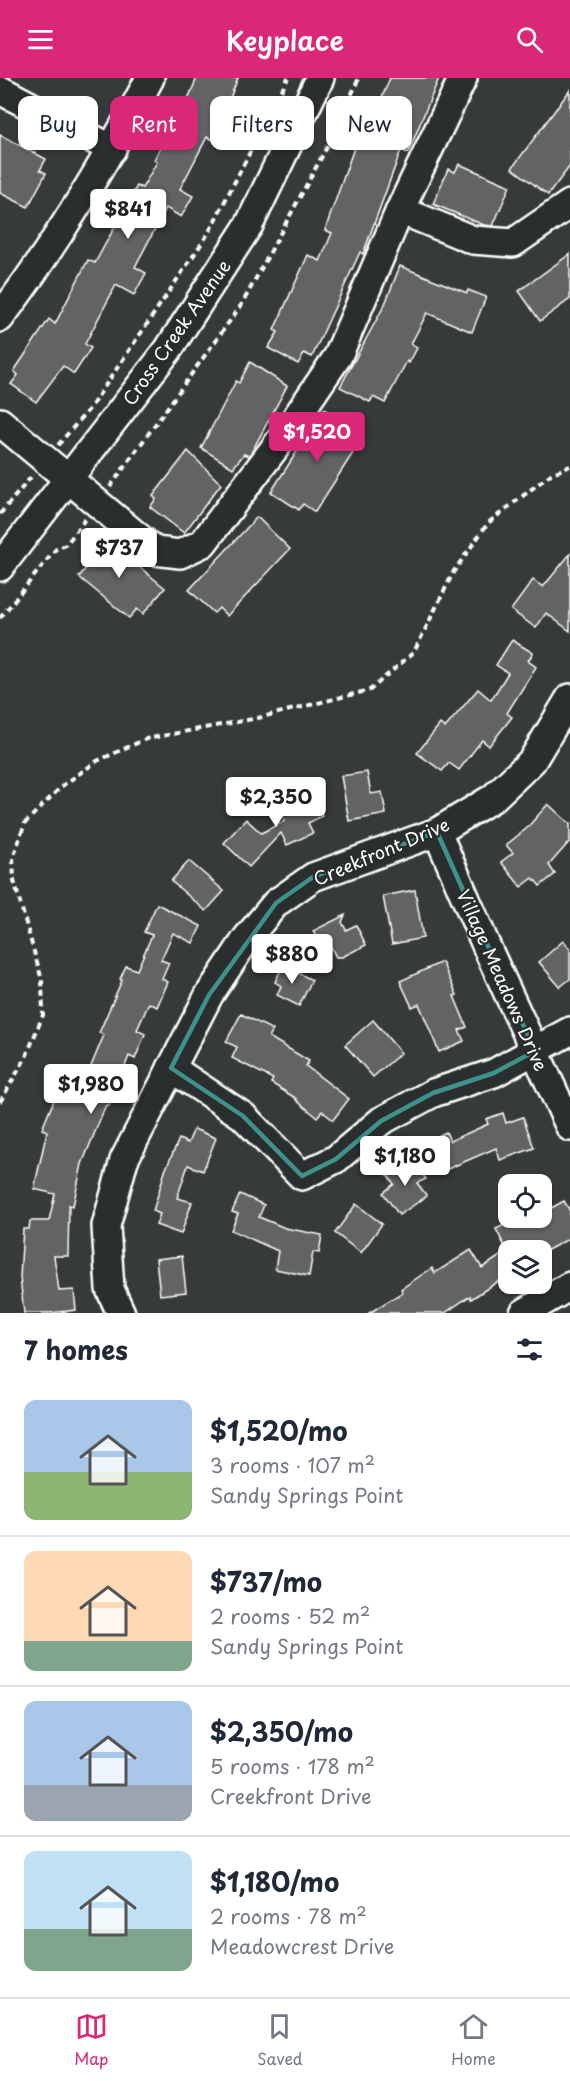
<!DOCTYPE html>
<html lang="en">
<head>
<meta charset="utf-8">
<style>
	body { margin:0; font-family:"Playpen Sans",sans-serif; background:#f2f2f3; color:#1f2937; height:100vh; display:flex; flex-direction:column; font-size:22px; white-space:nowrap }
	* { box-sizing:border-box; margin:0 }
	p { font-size:20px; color:#747a83 }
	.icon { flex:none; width:33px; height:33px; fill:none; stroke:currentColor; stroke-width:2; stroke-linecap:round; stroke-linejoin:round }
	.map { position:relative; height:1235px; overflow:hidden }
	.drawer { display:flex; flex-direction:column; background:#fff; flex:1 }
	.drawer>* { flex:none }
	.top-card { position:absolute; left:18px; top:18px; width:534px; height:54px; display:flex; gap:12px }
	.buttons { position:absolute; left:498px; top:1096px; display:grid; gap:12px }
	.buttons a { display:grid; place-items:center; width:54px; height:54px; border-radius:12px; background:#fff; box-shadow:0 2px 4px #0004; font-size:30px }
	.price { position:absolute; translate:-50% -51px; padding:0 14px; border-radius:6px; background:#fff; color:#222; font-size:20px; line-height:39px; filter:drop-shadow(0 2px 3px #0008) }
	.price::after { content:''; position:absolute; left:50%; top:36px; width:18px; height:14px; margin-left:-9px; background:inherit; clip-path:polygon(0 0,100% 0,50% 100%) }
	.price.selected { background:#db2777; color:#fff }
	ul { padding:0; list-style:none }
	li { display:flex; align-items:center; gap:18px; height:150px; padding:0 24px }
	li+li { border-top:2px solid #e0e1e3 }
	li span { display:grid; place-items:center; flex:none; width:168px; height:120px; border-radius:12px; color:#555 }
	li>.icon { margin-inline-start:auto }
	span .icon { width:72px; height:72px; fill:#fffc; stroke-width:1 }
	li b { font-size:26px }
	h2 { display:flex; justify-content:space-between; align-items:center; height:72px; padding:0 24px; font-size:26px }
	.pill { padding:0 21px; border-radius:12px; background:#fff; box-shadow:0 2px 4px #0004; font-size:21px; line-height:54px }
	.pill.selected { background:#db2777; color:#fff }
	header { display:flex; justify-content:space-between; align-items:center; height:78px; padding:0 24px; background:#db2777; color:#fff; font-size:27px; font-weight:600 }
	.tabs { display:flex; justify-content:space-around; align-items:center; height:84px; border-top:2px solid #e0e1e3; background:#fff; font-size:16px; color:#747a83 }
	.tabs a { display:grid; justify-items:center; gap:3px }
	.tabs .selected { color:#db2777 }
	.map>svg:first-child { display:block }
	.building { fill:#636465; stroke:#fff; stroke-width:1.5 }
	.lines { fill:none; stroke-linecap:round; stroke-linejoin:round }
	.minor-casing { stroke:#fff; stroke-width:32 }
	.path { stroke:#fff; stroke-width:4; stroke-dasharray:6 4.5; stroke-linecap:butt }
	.minor { stroke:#2a2d2e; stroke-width:27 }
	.marked { fill:none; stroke:#3f918b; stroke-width:4.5; stroke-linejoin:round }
	.labels { text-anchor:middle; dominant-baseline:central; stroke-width:4.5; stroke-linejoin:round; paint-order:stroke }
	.street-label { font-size:18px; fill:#fff; stroke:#2a2d2e }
</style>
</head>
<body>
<header><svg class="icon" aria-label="menu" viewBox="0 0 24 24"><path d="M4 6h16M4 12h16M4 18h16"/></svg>Keyplace<svg class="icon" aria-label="search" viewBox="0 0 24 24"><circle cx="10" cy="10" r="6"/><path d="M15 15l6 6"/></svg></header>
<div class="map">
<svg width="570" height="1235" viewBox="0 0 570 1235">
	<rect width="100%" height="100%" fill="#373a3b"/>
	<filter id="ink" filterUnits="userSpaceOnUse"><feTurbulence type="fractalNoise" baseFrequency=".0167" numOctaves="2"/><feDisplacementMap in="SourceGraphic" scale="12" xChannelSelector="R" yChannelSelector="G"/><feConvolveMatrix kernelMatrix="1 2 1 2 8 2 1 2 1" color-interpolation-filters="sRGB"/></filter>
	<g filter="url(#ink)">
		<g class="building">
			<path d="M197,0H238L222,40L232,45L222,66L207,59L180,111L193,118L181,139L166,130L135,189L146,195L134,217L116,207L85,266L91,270L74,296L63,288L36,324L11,306L18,297L14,293L49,241L55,246L88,182L95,185L137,108L142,110L157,84L154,82L163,64L168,67Z"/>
			<path d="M390,0H439L408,75L401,72L363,176L360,174L312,279L304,275L298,286L268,270L278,254L274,252L308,177L320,183L332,155L325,152L355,67L361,70Z"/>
			<path d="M570,12V88L548,117L512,90Z"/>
			<path d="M0,57L46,81L40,92L46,95L28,129L0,115Z"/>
			<path d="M459,86L510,108L493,148L484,147L433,126L448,91L455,94Z"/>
			<path d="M570,176V221L540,243L519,213Z"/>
			<path d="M400,188L467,215L468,212L486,219L472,254L427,235L411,266L417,270L409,285L407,283L385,325L373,319L370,324L340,309L385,226Z"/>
			<path d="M250,284L287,308L251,375L249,378L244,376L233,390L201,370L236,303L239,305Z"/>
			<path d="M324,331L355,351L350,358L360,364L315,434L303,426L299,432L271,414Z"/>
			<path d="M188,373L221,406L184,455L150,429L156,421L153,418Z"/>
			<path d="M257,439L290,471L227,538L219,530L214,535L189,512Z"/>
			<path d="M102,458L165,510L143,536L137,531L129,540L79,499L86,490L81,485Z"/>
			<path d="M570,476V553L546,535L536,550L511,532L533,502L543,509Z"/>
			<path d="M512,562L533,575L528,583L536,589L507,635L512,639L489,668L482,662L459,692L449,685L442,693L417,675L440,646L445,650L478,611L491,622L508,595L496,587Z"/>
			<path d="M367,694L371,716L382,714L386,736L349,743L341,698Z"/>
			<path d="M308,710L322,738L308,745L313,755L287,767L281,755L249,789L224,765L246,741L261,755L285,743L277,726Z"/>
			<path d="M548,726L570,746V763L549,787L555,796L540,808L533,800L521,809L501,784L513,775L506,767L526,751Z"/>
			<path d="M189,783L224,813L206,833L171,803Z"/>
			<path d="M415,812L423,860L392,866L383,818Z"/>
			<path d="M157,826L201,848L193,865L173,855L161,882L169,885L162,901L168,904L157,929L149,925L137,952L145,956L135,981L129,978L109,1028L106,1027L82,1086L73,1128L69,1127L68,1178H54L59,1213L74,1212L76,1232L50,1235H24L20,1199L23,1151H29L30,1143H49L55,1116L34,1111L47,1053L42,1051L56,1017L76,1024L104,957L99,955L122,902L120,901L126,888L137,892L152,857L144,854Z"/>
			<path d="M345,837L342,844L346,852L356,847L366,867L342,879H336L330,867L325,877L313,853Z"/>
			<path d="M563,863L570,871V901L560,909L539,884Z"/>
			<path d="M442,884L457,917L454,918L467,949L459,952L464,963L439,974L419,926L412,929L400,903Z"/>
			<path d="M283,887L312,902L299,928L277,917L281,908L275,904Z"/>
			<path d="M241,936L273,952L269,959L309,983L306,988L349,1021L333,1042L322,1033L317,1039L296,1022L297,1021L271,1005L273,1001L232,980L237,969L226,964Z"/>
			<path d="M373,942L401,975L373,999L345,967Z"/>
			<path d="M503,1035L506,1045L523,1039L534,1070L500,1082L496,1070L443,1093L430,1062L446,1054L450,1063L488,1046L486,1041Z"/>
			<path d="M194,1051L216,1060L203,1093L188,1087L177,1120L192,1124L181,1156L156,1147L160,1136L153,1133L165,1093L179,1061L188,1065Z"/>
			<path d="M410,1079L426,1101L417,1105L427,1118L399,1137L383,1115L394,1106L387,1096Z"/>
			<path d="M240,1116L264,1127L259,1139L285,1150L322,1157L319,1175L313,1174L309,1198L275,1191L278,1173L231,1152L238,1136L232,1134Z"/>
			<path d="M564,1123L570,1133V1160L546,1173H507L496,1151L518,1140H542V1135Z"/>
			<path d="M356,1126L382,1146L361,1175L335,1155Z"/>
			<path d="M471,1172L482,1190L508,1173V1197L471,1221L470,1218L445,1235H369L403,1214L401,1211L432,1190L435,1195Z"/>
			<path d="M182,1178L186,1214L160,1217L156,1181Z"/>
		</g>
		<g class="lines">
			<g class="minor-casing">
				<g id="minor">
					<path d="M0,12L112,71"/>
					<path d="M400,132L473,162L513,165L570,126"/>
					<path d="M0,240C57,164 106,84 150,0"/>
					<path d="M0,344L155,473L180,476L203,465L283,359L338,278L400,132L463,0"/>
					<path d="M0,489L168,272L249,147L320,0"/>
					<path d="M437,754L488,872L570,1049"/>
					<path d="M171,990L243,1038L302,1098L336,1081L381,1043L433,1015L494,995L570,953"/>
					<path d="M121,1235L110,1211L106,1148L124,1082L209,917L247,860L276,825L313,799L437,754L493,720L532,683L570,620"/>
					<path d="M524,1235L570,1208"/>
				</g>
			</g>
			<g class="path">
				<path d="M58,367L90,330L208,156L288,0"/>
				<path d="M110,409L242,226L333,58L359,0"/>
				<path d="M0,436L32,398"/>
				<path d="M0,540L56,471L66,467L85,441"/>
				<path d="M0,1024L26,979L43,937L42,902L14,803L13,780L25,745L62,708L97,683L146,661L258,640L370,612L414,574L454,493L488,445L551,396L570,388"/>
			</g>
			<use href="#minor" class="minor"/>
		</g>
	</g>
	<path class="marked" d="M437,754L535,973L494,995L433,1015L381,1043L336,1081L302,1098L243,1038L171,990L209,917L276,825L313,799Z"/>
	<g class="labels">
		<g class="street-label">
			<text transform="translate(176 254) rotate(-55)">Cross Creek Avenue</text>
			<text transform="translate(381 773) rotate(-23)">Creekfront Drive</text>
			<text transform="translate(503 902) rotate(66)">Village Meadows Drive</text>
		</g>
	</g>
</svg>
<div class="buttons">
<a><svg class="icon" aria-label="locate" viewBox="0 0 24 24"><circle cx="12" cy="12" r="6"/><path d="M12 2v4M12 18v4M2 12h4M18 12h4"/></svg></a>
<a><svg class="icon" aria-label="layers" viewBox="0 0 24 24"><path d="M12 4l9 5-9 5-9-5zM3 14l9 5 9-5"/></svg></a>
</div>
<b class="price" style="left:128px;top:162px">$841</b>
<b class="price selected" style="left:317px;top:385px">$1,520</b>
<b class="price" style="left:119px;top:501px">$737</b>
<b class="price" style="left:276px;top:750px">$2,350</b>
<b class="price" style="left:292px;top:907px">$880</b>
<b class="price" style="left:91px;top:1037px">$1,980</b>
<b class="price" style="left:405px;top:1109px">$1,180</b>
<div class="top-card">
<a class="pill">Buy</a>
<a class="pill selected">Rent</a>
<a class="pill">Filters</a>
<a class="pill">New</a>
</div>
</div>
<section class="drawer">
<h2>7 homes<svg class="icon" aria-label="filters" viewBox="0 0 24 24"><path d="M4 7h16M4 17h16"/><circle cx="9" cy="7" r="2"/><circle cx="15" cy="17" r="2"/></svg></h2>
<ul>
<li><span style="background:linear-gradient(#a9c7e8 60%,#8fb573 0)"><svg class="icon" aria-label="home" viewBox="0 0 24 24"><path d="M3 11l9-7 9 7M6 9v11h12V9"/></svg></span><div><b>$1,520/mo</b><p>3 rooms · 107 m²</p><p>Sandy Springs Point</p></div></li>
<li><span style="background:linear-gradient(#ffd9b3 75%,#7fa58c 0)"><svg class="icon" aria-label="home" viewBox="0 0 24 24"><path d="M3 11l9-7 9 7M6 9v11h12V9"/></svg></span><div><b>$737/mo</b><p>2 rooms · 52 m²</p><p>Sandy Springs Point</p></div></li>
<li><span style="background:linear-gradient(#a9c7e8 70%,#9aa5b1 0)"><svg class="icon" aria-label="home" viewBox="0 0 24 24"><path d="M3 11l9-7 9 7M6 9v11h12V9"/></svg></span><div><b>$2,350/mo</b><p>5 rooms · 178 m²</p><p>Creekfront Drive</p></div></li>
<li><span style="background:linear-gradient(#bfe0f5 65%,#7fa58c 0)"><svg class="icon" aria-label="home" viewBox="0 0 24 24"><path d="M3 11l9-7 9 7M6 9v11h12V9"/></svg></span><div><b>$1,180/mo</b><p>2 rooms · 78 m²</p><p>Meadowcrest Drive</p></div></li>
</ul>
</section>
<nav class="tabs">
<a class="selected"><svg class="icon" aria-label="map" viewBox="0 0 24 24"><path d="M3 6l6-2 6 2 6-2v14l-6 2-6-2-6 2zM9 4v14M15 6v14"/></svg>Map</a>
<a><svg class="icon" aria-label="saved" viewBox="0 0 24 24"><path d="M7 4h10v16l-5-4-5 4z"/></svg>Saved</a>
<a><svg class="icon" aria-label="home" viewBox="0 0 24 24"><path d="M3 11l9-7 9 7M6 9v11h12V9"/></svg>Home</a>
</nav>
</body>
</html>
